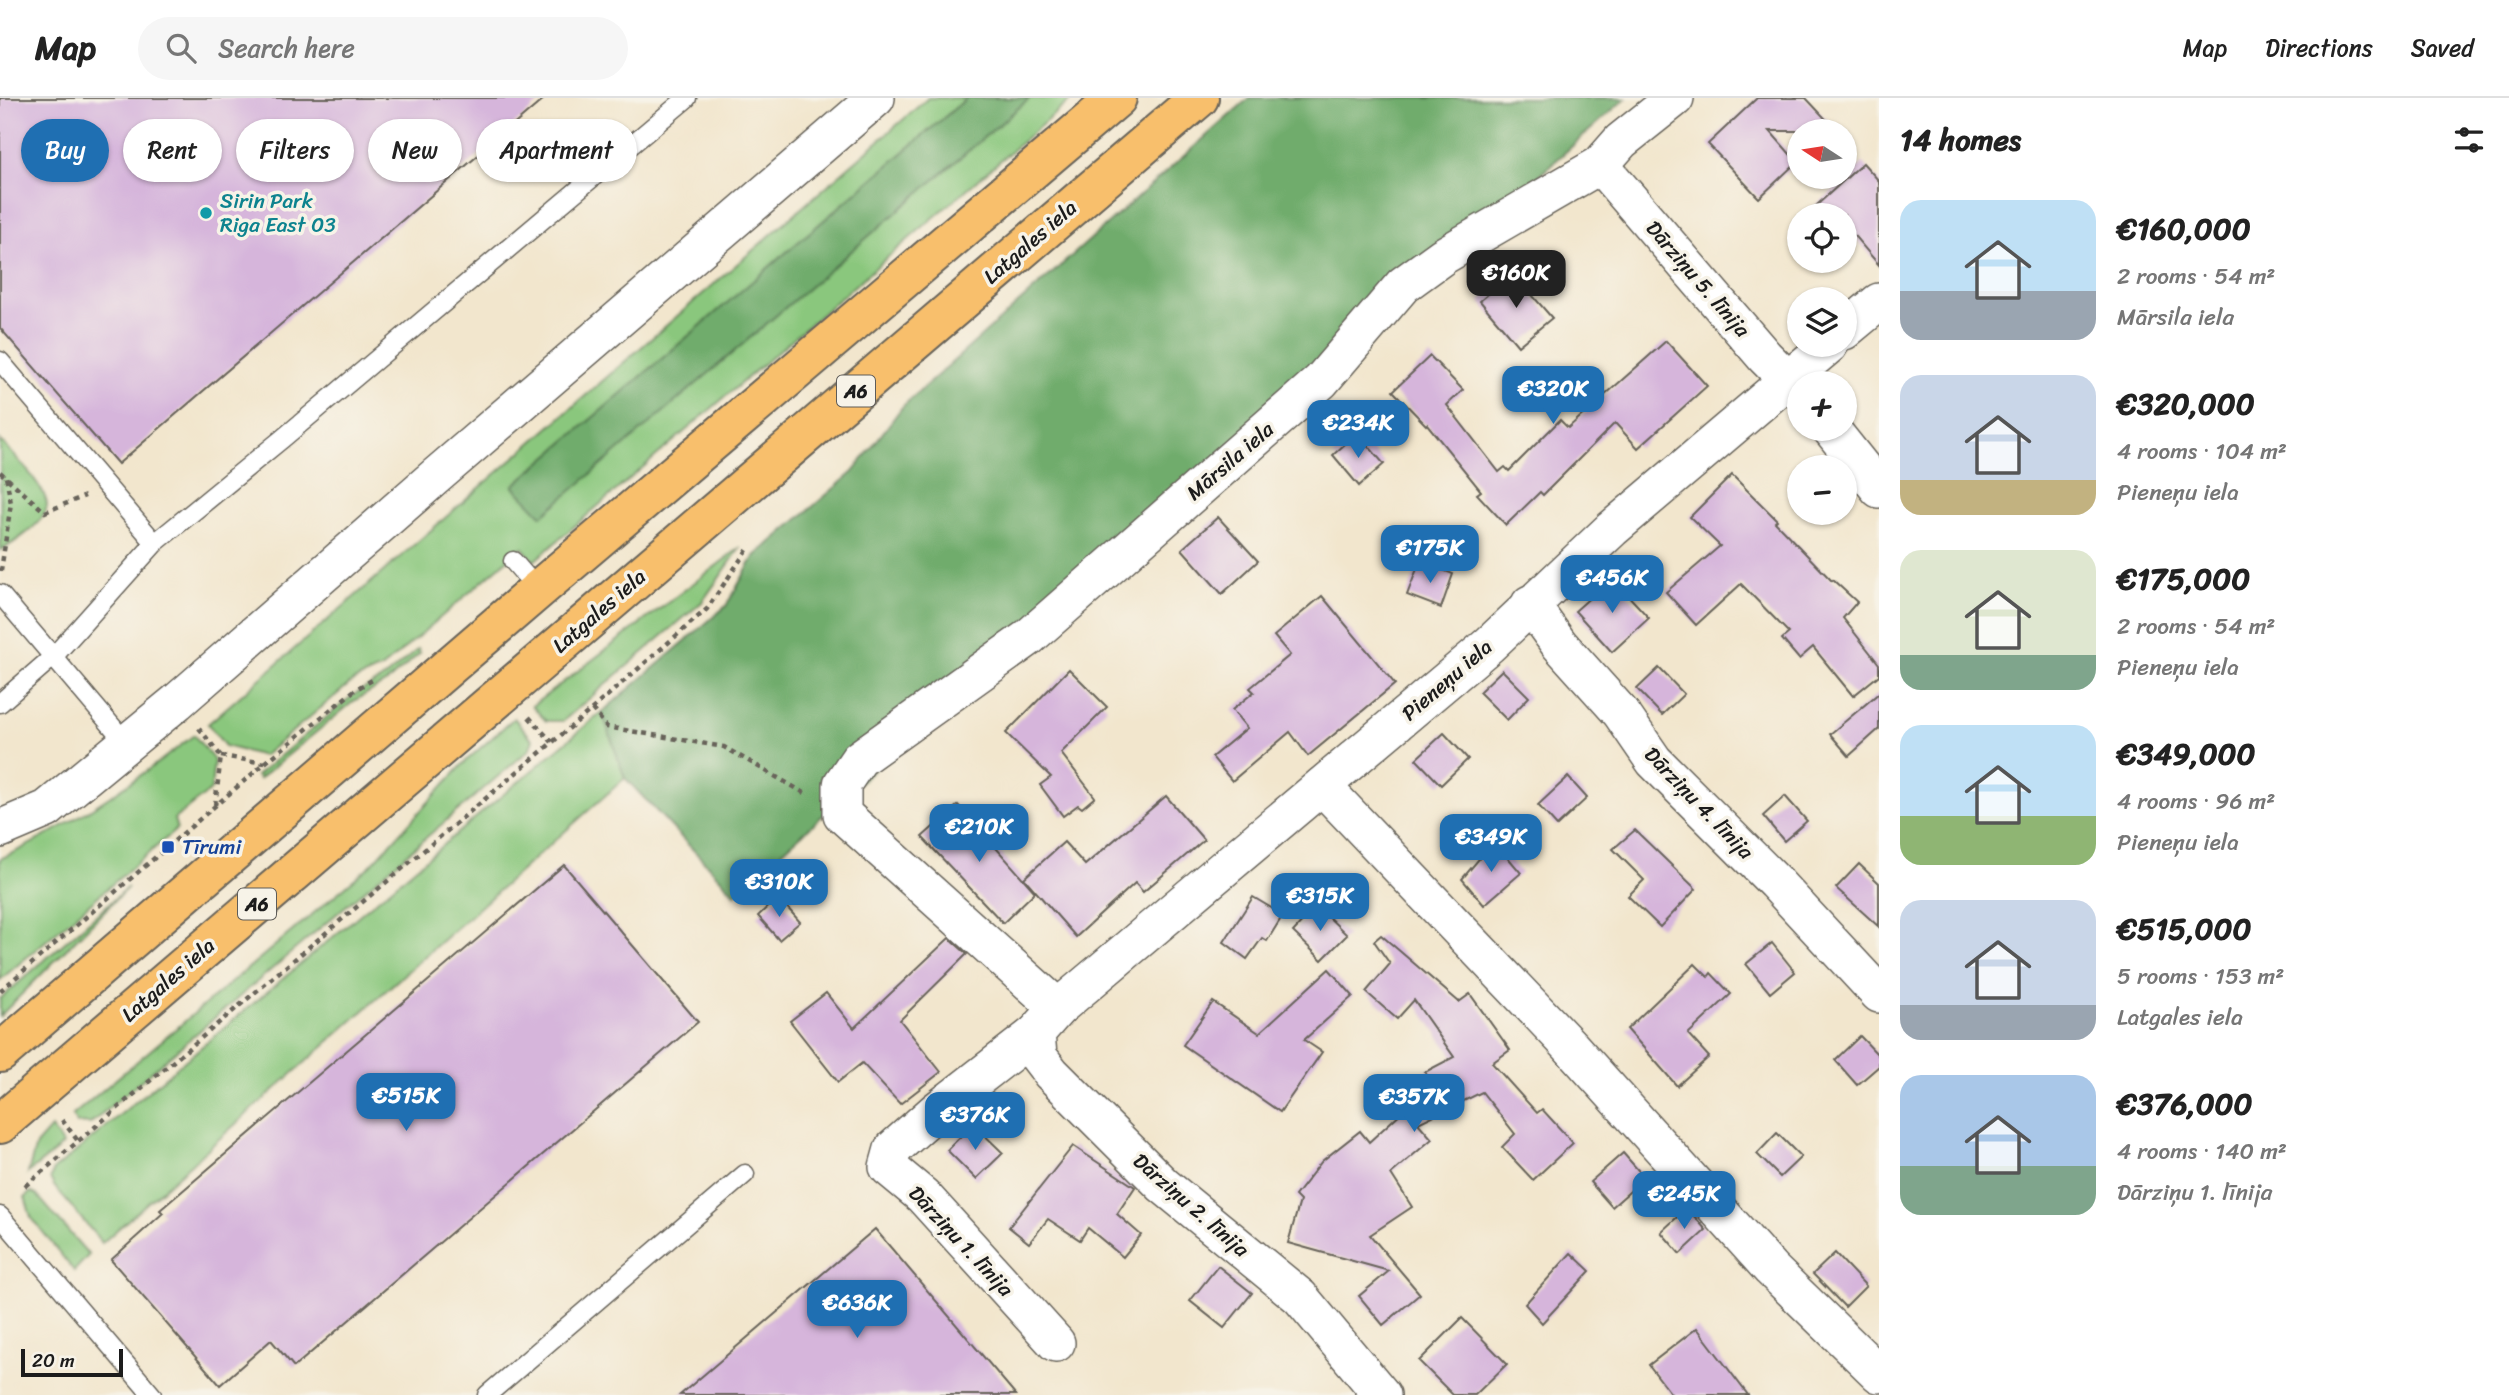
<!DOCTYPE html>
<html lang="en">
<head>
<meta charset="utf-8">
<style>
	body { margin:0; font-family:Sriracha,sans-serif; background:#f6f6f6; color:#222; height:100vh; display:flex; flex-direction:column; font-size:26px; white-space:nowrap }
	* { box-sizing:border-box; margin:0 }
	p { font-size:23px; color:#767676 }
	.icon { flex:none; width:38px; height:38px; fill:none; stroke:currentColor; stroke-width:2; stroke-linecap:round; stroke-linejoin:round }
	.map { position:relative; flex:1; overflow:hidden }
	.details { display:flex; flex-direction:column; background:#fff; width:630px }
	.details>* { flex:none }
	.top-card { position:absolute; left:21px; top:21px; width:665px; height:63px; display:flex; gap:14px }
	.needle { width:46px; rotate:282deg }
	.controls { position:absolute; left:1787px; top:21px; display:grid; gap:14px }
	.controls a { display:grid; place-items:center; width:70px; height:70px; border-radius:50%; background:#fff; box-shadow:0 2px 5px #0004; font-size:35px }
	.scale { position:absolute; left:21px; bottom:18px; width:102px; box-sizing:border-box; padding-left:7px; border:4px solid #1c1c1c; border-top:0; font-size:19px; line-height:24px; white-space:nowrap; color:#1c1c1c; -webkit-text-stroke:5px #f7f3e8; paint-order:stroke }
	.price { position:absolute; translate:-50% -60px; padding:0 16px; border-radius:14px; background:#1f6fb2; color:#fff; font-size:23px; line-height:46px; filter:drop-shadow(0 2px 4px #0008) }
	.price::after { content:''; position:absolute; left:50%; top:42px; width:21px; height:16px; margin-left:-10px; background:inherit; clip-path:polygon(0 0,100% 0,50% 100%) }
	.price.current { background:#222; color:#fff }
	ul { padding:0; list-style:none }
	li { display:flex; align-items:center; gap:21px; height:175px; padding:0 21px }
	li span { display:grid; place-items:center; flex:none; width:196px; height:140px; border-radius:21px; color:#555 }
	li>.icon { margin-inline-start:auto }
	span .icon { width:84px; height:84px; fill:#fffc; stroke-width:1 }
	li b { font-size:30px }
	h2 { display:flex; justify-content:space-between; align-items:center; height:84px; padding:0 21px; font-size:30px }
	.tag { padding:0 24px; border-radius:32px; background:#fff; box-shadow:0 2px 5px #0004; font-size:24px; line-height:63px }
	.tag.current { background:#1f6fb2; color:#fff }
	header { display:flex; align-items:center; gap:42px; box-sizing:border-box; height:98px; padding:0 35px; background:#fff; border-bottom:2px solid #e0e0e0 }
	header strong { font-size:33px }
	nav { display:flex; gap:38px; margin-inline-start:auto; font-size:24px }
	.search { width:490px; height:63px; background:#f6f6f6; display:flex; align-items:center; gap:18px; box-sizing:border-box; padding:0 24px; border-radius:38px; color:#767676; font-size:26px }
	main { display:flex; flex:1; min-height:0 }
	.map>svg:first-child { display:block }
	.green { fill:#8ac77d; stroke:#53724c; stroke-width:2 }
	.forest { fill:#6fac6c; stroke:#466444; stroke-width:2 }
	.building { fill:#d6b5db }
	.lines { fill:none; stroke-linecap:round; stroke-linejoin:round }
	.service-casing { stroke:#67635a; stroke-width:21 }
	.minor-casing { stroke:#67635a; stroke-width:40 }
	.trunk-casing { stroke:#67635a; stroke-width:42 }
	.path { stroke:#67635a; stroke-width:4.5; stroke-dasharray:5 5; stroke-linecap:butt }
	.service { stroke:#fff; stroke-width:18 }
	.minor { stroke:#fff; stroke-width:37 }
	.trunk { stroke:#f8bf6c; stroke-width:38 }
	.culture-dot { fill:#0f9aa8; stroke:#f7f3e8; stroke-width:2.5 }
	.transit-dot { fill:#1a4fb4; stroke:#f7f3e8; stroke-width:2.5 }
	.labels { text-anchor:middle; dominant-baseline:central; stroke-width:7; stroke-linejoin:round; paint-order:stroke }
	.shield { fill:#f7f3e8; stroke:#5e5c59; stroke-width:2 }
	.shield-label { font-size:19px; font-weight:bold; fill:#1c1c1c }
	.culture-label { font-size:21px; fill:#0d838f; stroke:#f7f3e8; text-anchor:start }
	.street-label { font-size:21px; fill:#1c1c1c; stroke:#f7f3e8 }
	.transit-label { font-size:21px; fill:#164399; stroke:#f7f3e8; text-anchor:start }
</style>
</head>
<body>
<header>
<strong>Map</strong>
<div class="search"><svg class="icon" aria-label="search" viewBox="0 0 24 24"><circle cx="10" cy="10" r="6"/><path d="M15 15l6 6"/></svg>Search here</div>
<nav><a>Map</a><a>Directions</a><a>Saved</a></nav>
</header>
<main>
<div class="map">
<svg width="1879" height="1297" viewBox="0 0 1879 1297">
	<rect width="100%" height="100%" fill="#f7f3e8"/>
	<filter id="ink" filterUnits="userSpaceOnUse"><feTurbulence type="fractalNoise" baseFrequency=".0143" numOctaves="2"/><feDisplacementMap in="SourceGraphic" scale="14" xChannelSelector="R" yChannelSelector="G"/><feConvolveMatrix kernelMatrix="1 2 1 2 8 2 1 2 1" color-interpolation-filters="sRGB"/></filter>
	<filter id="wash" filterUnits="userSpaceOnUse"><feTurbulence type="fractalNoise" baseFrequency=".00686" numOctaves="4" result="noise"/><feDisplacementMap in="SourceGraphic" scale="28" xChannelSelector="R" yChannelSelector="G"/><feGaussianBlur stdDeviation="1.57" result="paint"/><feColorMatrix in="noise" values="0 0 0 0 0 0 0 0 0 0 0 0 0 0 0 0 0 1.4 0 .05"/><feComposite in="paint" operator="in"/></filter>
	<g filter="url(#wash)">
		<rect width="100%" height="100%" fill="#f2e6cd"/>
		<g class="green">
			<path d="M928,0H967L514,387L542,417L1030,0H1073L534,463L522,449L382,570L353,583L263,658L225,648L208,626Z"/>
			<path d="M0,342C12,355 47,390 47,408C46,424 14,445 1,452Z"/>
			<path d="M741,449L702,504L563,623H546L532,608Z"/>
			<path d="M418,551L420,555L387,584L354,603L259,681L256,678L352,598L385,579Z"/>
			<path d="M602,614L625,680L102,1145L54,1088L50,1080L54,1072Z"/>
			<path d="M514,620L533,642L529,652L90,1026L77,1025L72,1018L371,767L466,663Z"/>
			<path d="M194,637L214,662L211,692L174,721L177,731L0,882V761C66,731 137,682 194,637Z"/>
			<path d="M128,789L0,918V901Z"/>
			<path d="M51,1030L63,1047L28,1075L36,1047Z"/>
			<path d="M31,1094L37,1097L89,1157L74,1173L31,1119L25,1099Z"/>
		</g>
		<g class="forest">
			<path d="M967,0H1030L542,418L513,388Z"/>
			<path d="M1249,0H1626L735,796L625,680L602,614L726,508L754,459L853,374L903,308Z"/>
		</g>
		<g id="blocks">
			<g class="building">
				<path d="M0,0H545L118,366L0,230Z"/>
				<path d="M1757,0H1806L1837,33H1770L1797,64L1759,100L1708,46Z"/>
				<path d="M1863,65L1879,83V167L1844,126V117H1806Z"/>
				<path d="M1513,175L1552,220L1518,248L1480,203Z"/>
				<path d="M1666,243L1707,288L1638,350L1615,325L1543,397L1540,394L1506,427L1477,396L1481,393L1427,326L1426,327L1393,293L1430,258L1463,292L1447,307L1499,374L1505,369L1509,373L1560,322L1568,330Z"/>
				<path d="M1357,335L1384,366L1359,388L1333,357Z"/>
				<path d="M1732,377L1777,422L1775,424L1832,483L1833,482L1857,504L1843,520L1879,566V577L1853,598L1813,549L1799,561L1782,541L1789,535L1741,486L1696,527L1666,494L1720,448L1690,419Z"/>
				<path d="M1218,419L1258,463L1222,496L1182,451Z"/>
				<path d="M1420,463L1453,476L1441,510L1407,497Z"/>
				<path d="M1612,480L1649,520L1612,554L1575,513Z"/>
				<path d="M1322,498L1395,586L1308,658L1290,634L1232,683L1212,659L1247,630L1232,612L1254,594L1250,590L1290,557L1274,538Z"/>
				<path d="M1659,570L1684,596L1662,617L1637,591Z"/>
				<path d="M1069,571L1107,609L1061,655L1095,699L1082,710L1078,707L1063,718L1040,687L1051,679L1006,635Z"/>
				<path d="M1502,572L1529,599L1507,622L1479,594Z"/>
				<path d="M1879,595V631L1849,658L1830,636Z"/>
				<path d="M1444,635L1468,661L1441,687L1416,661Z"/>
				<path d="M1568,679L1587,700L1557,728L1538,707Z"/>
				<path d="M1166,698L1204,742L1143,794L1135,785L1076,839L1024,780L1064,744L1085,767Z"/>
				<path d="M1785,698L1807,723L1784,743L1763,718Z"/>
				<path d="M958,707L1035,794L1003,825L922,739Z"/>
				<path d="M1635,732L1696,791L1660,829L1628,798L1644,782L1613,751Z"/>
				<path d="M1494,743L1521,775L1484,807L1462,781Z"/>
				<path d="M1859,766L1879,785V829L1836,790Z"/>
				<path d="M564,767L698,924L294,1269L271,1242L220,1287L111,1162L163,1115L160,1112Z"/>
				<path d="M778,799L800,824L779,842L758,818Z"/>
				<path d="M1253,799L1283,817L1267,843L1262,840L1247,861L1224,844Z"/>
				<path d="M1317,808L1347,837L1322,862L1293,834Z"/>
				<path d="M1381,837L1459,904L1470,896L1510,952L1492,965L1537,1015L1542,1011L1573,1045L1533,1082L1502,1049L1515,1036L1482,994L1418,1025L1432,1041L1391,1076L1412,1109L1370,1137L1420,1196L1383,1227L1359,1198L1389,1173L1288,1145L1300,1103L1295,1098L1322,1063L1360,1033L1369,1044L1416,1001L1411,992L1430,982L1425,974L1454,959L1414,902L1397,921L1366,894L1390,866L1374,843Z"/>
				<path d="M949,840L967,856L900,922L941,974L900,1006L862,965L838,984L790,923L826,895L854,930Z"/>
				<path d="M1772,845L1795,874L1770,895L1746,866Z"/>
				<path d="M1695,866L1708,879L1711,875L1731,896L1688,936L1709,959L1677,988L1627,931Z"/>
				<path d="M1329,871L1353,898L1304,942L1322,954L1280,1014L1183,947L1213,904L1259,935Z"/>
				<path d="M1860,938L1879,958V968L1857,987L1835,962Z"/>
				<path d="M973,1026L1003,1055L976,1081L947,1052Z"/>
				<path d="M1777,1035L1801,1059L1780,1079L1757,1056Z"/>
				<path d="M1073,1048L1135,1089L1117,1116L1141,1137L1123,1159L1088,1130L1080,1142L1048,1121L1029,1145L1009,1129Z"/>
				<path d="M1623,1055L1645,1080L1612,1109L1590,1084Z"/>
				<path d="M1687,1110L1706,1132L1680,1156L1661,1134Z"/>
				<path d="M875,1131L1016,1297H680L761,1228Z"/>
				<path d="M1571,1155L1590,1173L1542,1225L1525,1206Z"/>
				<path d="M1835,1155L1866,1188L1845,1209L1813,1176Z"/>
				<path d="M1218,1168L1252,1195L1224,1230L1190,1203Z"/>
				<path d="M1462,1220L1507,1266L1475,1297H1453L1419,1263Z"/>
				<path d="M1697,1230L1748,1297H1672L1649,1267Z"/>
			</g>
		</g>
	</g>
	<g filter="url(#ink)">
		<use href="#blocks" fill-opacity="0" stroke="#67635a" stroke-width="2"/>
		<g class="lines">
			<g class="service-casing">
				<g id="service">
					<path d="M0,263L155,445L282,341L687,0"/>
					<path d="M513,463L538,492"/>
					<path d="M0,496L127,646"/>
					<path d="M0,605L54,558L155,445"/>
					<path d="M0,1118L152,1297"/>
					<path d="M487,1297L745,1076"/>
				</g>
			</g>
			<g class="minor-casing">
				<g id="minor">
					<path d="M1600,67L1765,259L1799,293"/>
					<path d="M1844,233L1879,204"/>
					<path d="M1831,331L1879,391"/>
					<path d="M1530,506L1559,546L1621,615L1654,663L1775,784L1879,896"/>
					<path d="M1322,688L1570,948L1771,1171L1879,1276"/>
					<path d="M0,731L47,711L177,604L436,378L876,0"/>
					<path d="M1058,910L842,716V686L859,661L1028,540L1321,283L1403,187L1443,158L1600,67L1621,43L1675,0"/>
					<path d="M1036,935L937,1012L893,1051L888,1069L923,1098L1056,1245"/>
					<path d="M1382,1297L1300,1199L1163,1087L1051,975L1038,958L1036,935L1058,910L1489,547L1612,431L1829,247"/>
				</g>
			</g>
			<g class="trunk-casing">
				<g id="trunk">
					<path d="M0,955L538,492L1117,0"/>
					<path d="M0,1026L1199,0"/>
				</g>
			</g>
			<g class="path">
				<path d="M0,374L45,414L85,398"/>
				<path d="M1,473L11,405L6,379"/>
				<path d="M592,611L607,629L724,649L808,697"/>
				<path d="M529,619L552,644"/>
				<path d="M199,630L221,658L215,708"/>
				<path d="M221,658L265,665"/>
				<path d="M0,893L265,665L356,591L376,580"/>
				<path d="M62,1022L78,1043"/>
				<path d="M25,1088L592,611L707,511L747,452"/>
			</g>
			<use href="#service" class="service"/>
			<use href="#minor" class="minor"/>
			<use href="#trunk" class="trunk"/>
		</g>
	</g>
	<circle class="culture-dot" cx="206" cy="115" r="7"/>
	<rect class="transit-dot" x="161" y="742" width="14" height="14" rx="3.5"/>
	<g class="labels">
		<g class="shield">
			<rect x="837" y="277.5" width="38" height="31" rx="5"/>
			<rect x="238" y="790.5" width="38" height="31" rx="5"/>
		</g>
		<g class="shield-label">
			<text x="856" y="293">A6</text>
			<text x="257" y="806">A6</text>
		</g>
		<g class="culture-label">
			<text x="220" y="103">Sirin Park<tspan x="220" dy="24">Riga East 03</tspan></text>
		</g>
		<g class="street-label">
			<text transform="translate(1030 144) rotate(-41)">Latgales iela</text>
			<text transform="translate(1698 181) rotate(49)">Dārziņu 5. līnija</text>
			<text transform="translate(1230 363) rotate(-41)">Mārsila iela</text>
			<text transform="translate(599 513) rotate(-41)">Latgales iela</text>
			<text transform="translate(1447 582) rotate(-41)">Pieneņu iela</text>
			<text transform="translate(1699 705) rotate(46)">Dārziņu 4. līnija</text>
			<text transform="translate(168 882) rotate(-41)">Latgales iela</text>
			<text transform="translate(1191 1107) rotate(41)">Dārziņu 2. līnija</text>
			<text transform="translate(961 1143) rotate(47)">Dārziņu 1. līnija</text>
		</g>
		<g class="transit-label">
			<text x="182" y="749">Tīrumi</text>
		</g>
	</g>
</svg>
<div class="controls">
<a><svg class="needle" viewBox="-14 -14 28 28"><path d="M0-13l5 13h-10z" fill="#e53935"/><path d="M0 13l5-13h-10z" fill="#767676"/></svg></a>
<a><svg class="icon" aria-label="locate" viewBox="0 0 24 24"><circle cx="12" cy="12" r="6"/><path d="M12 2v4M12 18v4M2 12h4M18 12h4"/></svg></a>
<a><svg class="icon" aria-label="layers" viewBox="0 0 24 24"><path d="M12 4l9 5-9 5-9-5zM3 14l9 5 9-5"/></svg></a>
<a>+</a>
<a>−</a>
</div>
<div class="scale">20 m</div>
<b class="price current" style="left:1516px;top:212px">€160K</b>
<b class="price" style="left:1553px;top:328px">€320K</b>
<b class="price" style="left:1358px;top:362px">€234K</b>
<b class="price" style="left:1430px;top:487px">€175K</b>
<b class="price" style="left:1612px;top:517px">€456K</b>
<b class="price" style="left:979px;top:766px">€210K</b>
<b class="price" style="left:1491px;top:776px">€349K</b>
<b class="price" style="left:779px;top:821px">€310K</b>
<b class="price" style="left:1320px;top:835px">€315K</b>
<b class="price" style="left:406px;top:1035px">€515K</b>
<b class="price" style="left:1414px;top:1036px">€357K</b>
<b class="price" style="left:975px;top:1054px">€376K</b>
<b class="price" style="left:1684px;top:1133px">€245K</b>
<b class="price" style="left:857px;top:1242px">€636K</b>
<div class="top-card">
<a class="tag current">Buy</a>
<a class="tag">Rent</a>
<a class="tag">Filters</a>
<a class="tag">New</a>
<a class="tag">Apartment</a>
</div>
</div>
<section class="details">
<h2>14 homes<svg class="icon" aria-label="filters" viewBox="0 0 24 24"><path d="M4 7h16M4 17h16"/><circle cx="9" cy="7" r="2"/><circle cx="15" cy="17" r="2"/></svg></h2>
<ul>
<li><span style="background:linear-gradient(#bfe0f5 65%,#9aa5b1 0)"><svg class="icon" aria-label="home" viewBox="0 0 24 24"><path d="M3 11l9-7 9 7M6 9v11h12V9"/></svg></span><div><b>€160,000</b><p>2 rooms · 54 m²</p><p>Mārsila iela</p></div></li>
<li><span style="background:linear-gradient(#c9d6e8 75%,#c2b280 0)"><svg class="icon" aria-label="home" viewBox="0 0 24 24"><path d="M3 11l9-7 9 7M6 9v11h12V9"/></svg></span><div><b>€320,000</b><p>4 rooms · 104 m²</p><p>Pieneņu iela</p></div></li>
<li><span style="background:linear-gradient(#dfe7d0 75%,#7fa58c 0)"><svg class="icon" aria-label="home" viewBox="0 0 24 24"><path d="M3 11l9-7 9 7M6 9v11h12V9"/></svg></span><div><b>€175,000</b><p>2 rooms · 54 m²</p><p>Pieneņu iela</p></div></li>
<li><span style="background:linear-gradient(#bfe0f5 65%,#8fb573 0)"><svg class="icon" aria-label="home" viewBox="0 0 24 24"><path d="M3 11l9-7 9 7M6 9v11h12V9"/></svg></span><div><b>€349,000</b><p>4 rooms · 96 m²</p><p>Pieneņu iela</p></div></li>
<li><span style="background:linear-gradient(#c9d6e8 75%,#9aa5b1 0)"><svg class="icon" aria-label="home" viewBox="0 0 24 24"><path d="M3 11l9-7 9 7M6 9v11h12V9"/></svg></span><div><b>€515,000</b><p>5 rooms · 153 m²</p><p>Latgales iela</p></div></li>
<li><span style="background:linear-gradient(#a9c7e8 65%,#7fa58c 0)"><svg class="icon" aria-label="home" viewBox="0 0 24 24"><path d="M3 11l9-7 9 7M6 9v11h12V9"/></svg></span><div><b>€376,000</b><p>4 rooms · 140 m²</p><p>Dārziņu 1. līnija</p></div></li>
</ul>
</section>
</main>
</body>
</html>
